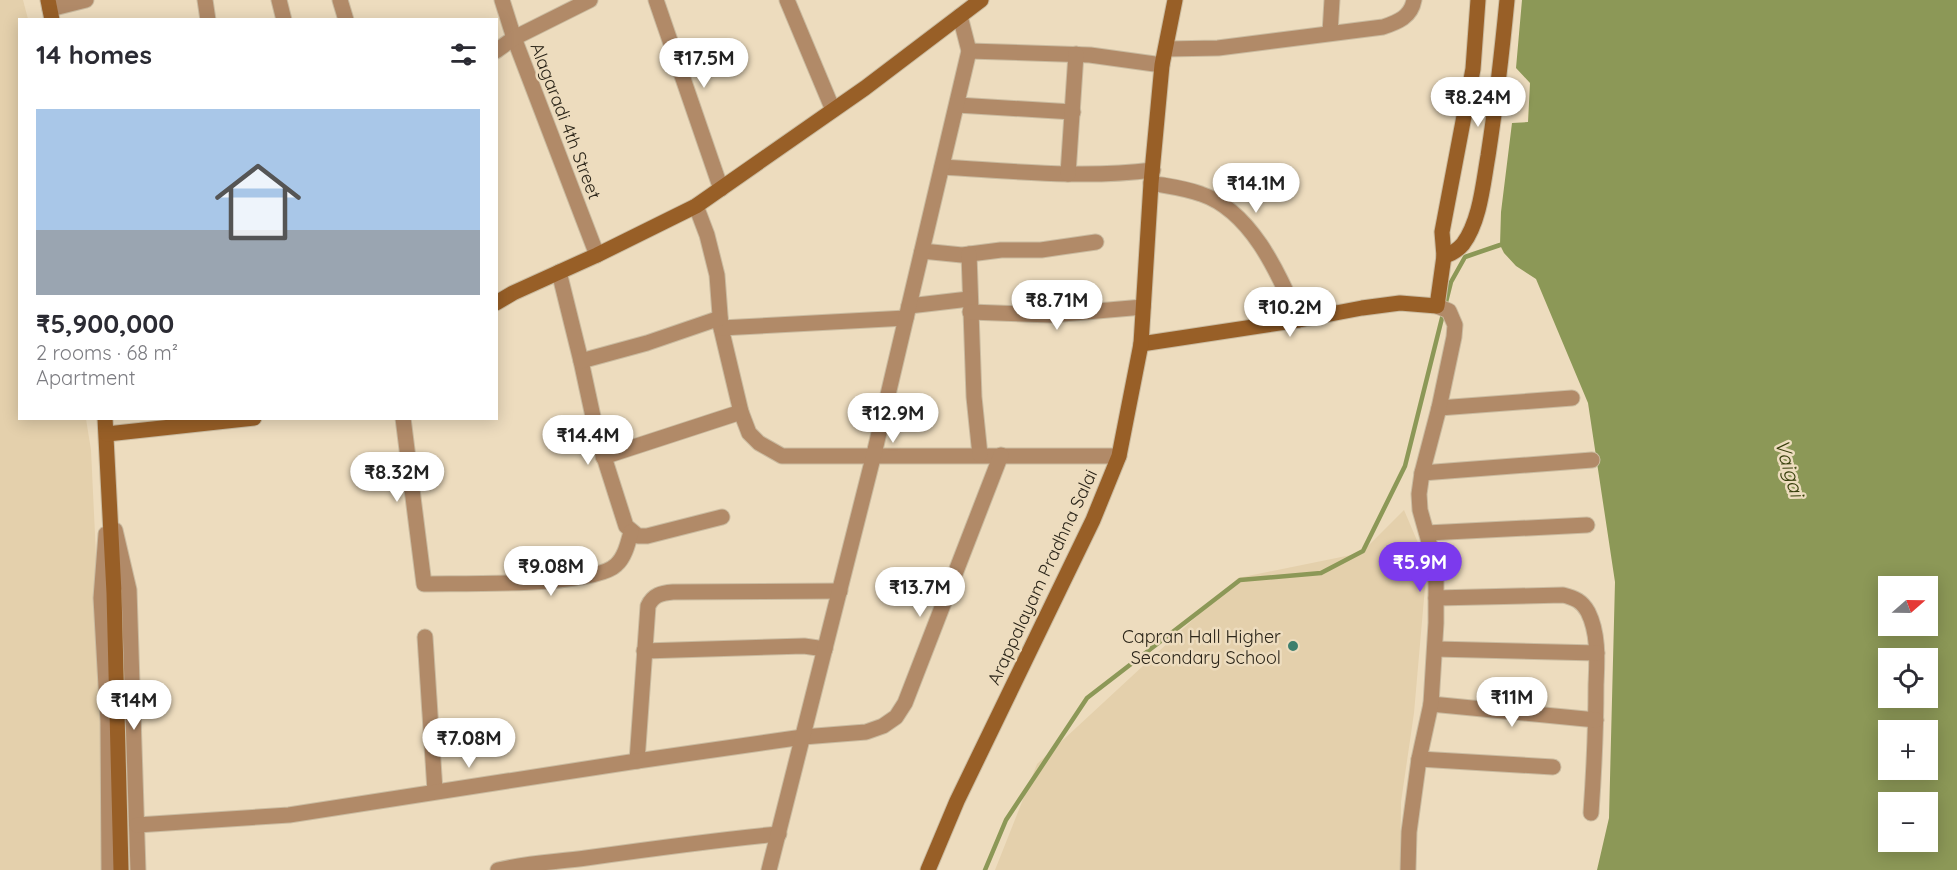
<!DOCTYPE html>
<html lang="en">
<head>
<meta charset="utf-8">
<style>
	body { margin:0; font-family:Quicksand,sans-serif; background:#f2f2f3; color:#2b2b33; height:100vh; display:flex; flex-direction:column; font-size:22px; white-space:nowrap }
	* { box-sizing:border-box; margin:0 }
	p { font-size:20px; color:#7c7c81 }
	.icon { flex:none; width:33px; height:33px; fill:none; stroke:currentColor; stroke-width:2; stroke-linecap:round; stroke-linejoin:round }
	.map { position:relative; flex:1; overflow:hidden }
	.sheet { position:absolute; left:18px; top:18px; width:480px; height:402px; display:flex; flex-direction:column; background:#fff; border-radius:0px; box-shadow:0 3px 15px #0003 }
	.sheet>* { flex:none }
	.needle { width:39px; rotate:70deg }
	.tools { position:absolute; left:1878px; top:576px; display:grid; gap:12px }
	.tools a { display:grid; place-items:center; width:60px; height:60px; border-radius:0px; background:#fff; box-shadow:0 3px 15px #0003; font-size:30px }
	.price { position:absolute; translate:-50% -51px; padding:0 14px; border-radius:21px; background:#fff; color:#222; font-size:20px; line-height:39px; filter:drop-shadow(0 2px 3px #0008) }
	.price::after { content:''; position:absolute; left:50%; top:36px; width:18px; height:14px; margin-left:-9px; background:inherit; clip-path:polygon(0 0,100% 0,50% 100%) }
	.price.current { background:#7c3aed; color:#fff }
	ul { padding:0; list-style:none }
	li { display:grid; align-content:center; gap:12px; height:318px; padding:0 18px }
	li+li { border-top:2px solid #e1e1e2 }
	li span { display:grid; place-items:center; height:186px; border-radius:0px; color:#555 }
	li>.icon { margin-inline-start:auto }
	span .icon { width:108px; height:108px; fill:#fffc; stroke-width:1 }
	li b { font-size:26px }
	h2 { display:flex; justify-content:space-between; align-items:center; height:72px; padding:0 18px; font-size:26px }
	.map>svg:first-child { display:block }
	.built { fill:#e4d0ac }
	.water { fill:#8c9857; fill-rule:evenodd }
	.lines { fill:none; stroke-linecap:round; stroke-linejoin:round }
	.stream { stroke:#8c9857; stroke-width:4.5 }
	.street-casing { stroke:#cabba0; stroke-width:17 }
	.secondary-casing { stroke:#cabba0; stroke-width:17 }
	.street { stroke:#b18a68; stroke-width:15 }
	.secondary { stroke:#985f27; stroke-width:15 }
	.poi-dot { fill:#3e7f6d; stroke:#eddcbe; stroke-width:2 }
	.labels { text-anchor:middle; dominant-baseline:central; stroke-width:5; stroke-linejoin:round; paint-order:stroke }
	.street-label { font-size:18px; fill:#2b2519; stroke:#eddcbe }
	.poi-label { font-size:18px; fill:#2b2519; stroke:#eddcbe; text-anchor:end }
	.water-label { font-size:20px; font-style:italic; fill:#373e0b; stroke:#eddcbe }
</style>
</head>
<body>
<div class="map">
<svg width="1957" height="870" viewBox="0 0 1957 870">
	<rect width="100%" height="100%" fill="#eddcbe"/>
	<g class="built">
		<path d="M0,0H23L28,19L20,20V418L86,419L91,450L108,809L107,870H0Z"/>
		<path d="M1404,510L1427,564L1414,713L1401,802L1400,870H995L1037,764L1238,578L1361,553Z"/>
	</g>
	<path class="water" d="M1522,0H1957V870H1597L1609,818L1615,582L1588,403L1536,279L1516,266L1504,253L1500,245L1501,212L1512,123L1528,122L1530,83L1516,68ZM1888,586H1928V626H1888ZM1888,658H1928V698H1888ZM1888,730H1928V770H1888ZM1888,802H1928V842H1888Z"/>
	<g class="lines">
		<path class="stream" d="M985,870L1006,820L1087,698L1240,580L1321,573L1363,551L1405,466L1451,282L1465,257L1500,245"/>
		<g class="street-casing">
			<g id="street">
				<path d="M205,0L208,20"/>
				<path d="M279,0L284,20"/>
				<path d="M340,0L346,20"/>
				<path d="M502,0L514,38L597,255"/>
				<path d="M656,0L721,189"/>
				<path d="M787,0L833,110"/>
				<path d="M50,9L86,0"/>
				<path d="M1330,33L1332,0"/>
				<path d="M1166,49L1218,48L1383,27C1398,22 1411,17 1414,0"/>
				<path d="M496,51L514,38L590,0"/>
				<path d="M969,51L1090,55L1162,65"/>
				<path d="M957,105L1073,112"/>
				<path d="M942,167C1012,171 1083,179 1153,170"/>
				<path d="M1068,174L1076,54"/>
				<path d="M1151,183C1167,186 1185,188 1201,194C1252,211 1279,275 1299,320"/>
				<path d="M696,206L707,235L717,275L721,328L741,412L749,433L759,443L782,456H1119"/>
				<path d="M922,251L962,255L1001,250H1041L1096,242"/>
				<path d="M969,254L974,397L980,455"/>
				<path d="M559,272L581,361L597,435L626,526L638,536H647L722,517"/>
				<path d="M909,306L969,299"/>
				<path d="M970,312L1051,315L1143,307"/>
				<path d="M721,328L906,318"/>
				<path d="M581,361L647,343L720,318"/>
				<path d="M1439,408L1572,398"/>
				<path d="M403,418L424,584C460,583 594,587 616,565C625,557 628,543 631,532"/>
				<path d="M603,457L741,412"/>
				<path d="M1422,473L1592,460"/>
				<path d="M115,530L129,590L138,870"/>
				<path d="M1427,533L1587,525"/>
				<path d="M106,534L101,598L108,721L109,870"/>
				<path d="M1436,598L1563,595C1575,598 1582,601 1588,612C1599,634 1597,661 1596,685C1596,727 1594,770 1591,813"/>
				<path d="M425,637L435,791"/>
				<path d="M1435,649L1597,653"/>
				<path d="M644,651L804,646L825,649"/>
				<path d="M1431,704L1596,720"/>
				<path d="M1419,759L1553,767"/>
				<path d="M637,761L648,606C653,595 661,593 673,592L840,591"/>
				<path d="M137,825L289,815L637,761L803,737L866,732L883,726L896,717L905,703L1001,455"/>
				<path d="M498,870C527,863 556,862 586,858C650,849 714,840 779,834"/>
				<path d="M769,870L874,454L969,51L960,16"/>
				<path d="M1408,870L1409,832L1419,759L1431,704L1436,623V580L1434,560L1420,510L1419,494L1422,473L1439,408L1454,337L1455,325L1449,311L1437,306"/>
			</g>
		</g>
		<g class="secondary-casing">
			<g id="secondary">
				<path d="M48,0L52,20"/>
				<path d="M1444,256C1452,254 1457,251 1463,244C1480,221 1483,184 1488,156C1496,104 1502,52 1507,0"/>
				<path d="M496,303L513,293L597,255L696,206L865,88L981,0"/>
				<path d="M1141,344L1299,320L1362,308L1400,303L1437,306L1444,256L1442,232L1473,69L1478,0"/>
				<path d="M105,418L114,593L121,870"/>
				<path d="M107,434L254,418"/>
				<path d="M928,870L957,801L1093,520L1119,456L1141,344L1151,183L1162,65L1175,0"/>
			</g>
		</g>
		<use href="#street" class="street"/>
		<use href="#secondary" class="secondary"/>
	</g>
	<circle class="poi-dot" cx="1293" cy="646" r="6"/>
	<g class="labels">
		<g class="street-label">
			<text transform="translate(566 121) rotate(69)">Alagaradi 4th Street</text>
			<text transform="translate(1042 577) rotate(-65)">Arappalayam Pradhna Salai</text>
		</g>
		<g class="poi-label">
			<text x="1281" y="636">Capran Hall Higher<tspan x="1281" dy="21">Secondary School</tspan></text>
		</g>
		<g class="water-label">
			<text transform="translate(1790 468) rotate(74)">Vaigai</text>
		</g>
	</g>
</svg>
<div class="tools">
<a><svg class="needle" viewBox="-14 -14 28 28"><path d="M0-13l5 13h-10z" fill="#e53935"/><path d="M0 13l5-13h-10z" fill="#7c7c81"/></svg></a>
<a><svg class="icon" aria-label="locate" viewBox="0 0 24 24"><circle cx="12" cy="12" r="6"/><path d="M12 2v4M12 18v4M2 12h4M18 12h4"/></svg></a>
<a>+</a>
<a>−</a>
</div>
<b class="price" style="left:704px;top:89px">₹17.5M</b>
<b class="price" style="left:1478px;top:128px">₹8.24M</b>
<b class="price" style="left:1256px;top:214px">₹14.1M</b>
<b class="price" style="left:1057px;top:331px">₹8.71M</b>
<b class="price" style="left:1290px;top:338px">₹10.2M</b>
<b class="price" style="left:893px;top:444px">₹12.9M</b>
<b class="price" style="left:588px;top:466px">₹14.4M</b>
<b class="price" style="left:397px;top:503px">₹8.32M</b>
<b class="price current" style="left:1420px;top:593px">₹5.9M</b>
<b class="price" style="left:551px;top:597px">₹9.08M</b>
<b class="price" style="left:920px;top:618px">₹13.7M</b>
<b class="price" style="left:1512px;top:728px">₹11M</b>
<b class="price" style="left:134px;top:731px">₹14M</b>
<b class="price" style="left:469px;top:769px">₹7.08M</b>
<section class="sheet">
<h2>14 homes<svg class="icon" aria-label="filters" viewBox="0 0 24 24"><path d="M4 7h16M4 17h16"/><circle cx="9" cy="7" r="2"/><circle cx="15" cy="17" r="2"/></svg></h2>
<ul>
<li><span style="background:linear-gradient(#a9c7e8 65%,#9aa5b1 0)"><svg class="icon" aria-label="home" viewBox="0 0 24 24"><path d="M3 11l9-7 9 7M6 9v11h12V9"/></svg></span><div><b>₹5,900,000</b><p>2 rooms · 68 m²</p><p>Apartment</p></div></li>
</ul>
</section>
</div>
</body>
</html>
